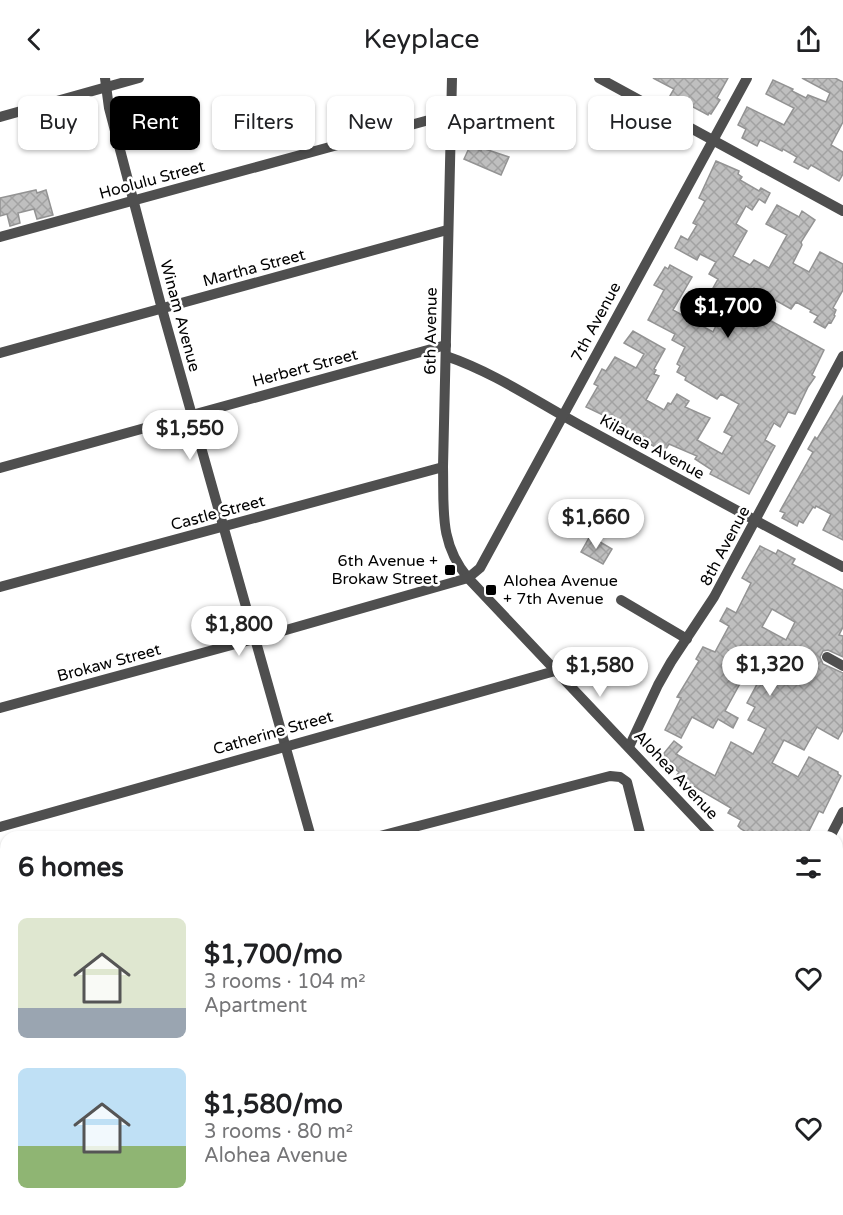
<!DOCTYPE html>
<html lang="en">
<head>
<meta charset="utf-8">
<style>
	body { margin:0; font-family:"Varela Round",sans-serif; background:#f2f2f2; color:#202124; height:100vh; display:flex; flex-direction:column; font-size:22px; white-space:nowrap }
	* { box-sizing:border-box; margin:0 }
	p { font-size:20px; color:#757577 }
	.icon { flex:none; width:33px; height:33px; fill:none; stroke:currentColor; stroke-width:2; stroke-linecap:round; stroke-linejoin:round }
	.map { position:relative; flex:1; overflow:hidden }
	.drawer { position:absolute; left:0px; top:753px; width:843px; height:384px; display:flex; flex-direction:column; background:#fff; border-radius:18px 18px 0 0; box-shadow:0 2px 4px #0004 }
	.drawer>* { flex:none }
	.banner { position:absolute; left:18px; top:18px; width:807px; height:54px; display:flex; gap:12px }
	.price { position:absolute; translate:-50% -51px; padding:0 14px; border-radius:21px; background:#fff; color:#222; font-size:20px; line-height:39px; filter:drop-shadow(0 2px 3px #0008) }
	.price::after { content:''; position:absolute; left:50%; top:36px; width:18px; height:14px; margin-left:-9px; background:inherit; clip-path:polygon(0 0,100% 0,50% 100%) }
	.price.selected { background:#000; color:#fff }
	ul { padding:0; list-style:none }
	li { display:flex; align-items:center; gap:18px; height:150px; padding:0 18px }
	li span { display:grid; place-items:center; flex:none; width:168px; height:120px; border-radius:9px; color:#555 }
	li>.icon { margin-inline-start:auto }
	span .icon { width:72px; height:72px; fill:#fffc; stroke-width:1 }
	li b { font-size:26px }
	h2 { display:flex; justify-content:space-between; align-items:center; height:72px; padding:0 18px; font-size:26px }
	.tag { padding:0 21px; border-radius:9px; background:#fff; box-shadow:0 2px 4px #0004; font-size:21px; line-height:54px }
	.tag.selected { background:#000; color:#fff }
	header { display:flex; justify-content:space-between; align-items:center; height:78px; padding:0 18px; background:#fff; font-size:27px; font-weight:600 }
	.map>svg:first-child { display:block }
	.building { fill:url(#building-cross-hatch); stroke:#939393; stroke-width:1.5; fill-rule:evenodd }
	.lines { fill:none; stroke-linecap:round; stroke-linejoin:round }
	.minor { stroke:#4f4f4f; stroke-width:10 }
	.poi-dot { fill:#000; stroke:#fff; stroke-width:2 }
	.labels { text-anchor:middle; dominant-baseline:central; stroke-width:5; stroke-linejoin:round; paint-order:stroke }
	.street-label { font-size:16px; fill:#000; stroke:#fff }
	.poi-label { font-size:16px; fill:#000; stroke:#fff; text-anchor:end }
</style>
</head>
<body>
<header><svg class="icon" aria-label="back" viewBox="0 0 24 24"><path d="M15 5l-7 7 7 7"/></svg>Keyplace<svg class="icon" aria-label="share" viewBox="0 0 24 24"><path d="M12 15V3M7 8l5-5 5 5M5 13v7h14v-7"/></svg></header>
<div class="map">
<svg width="843" height="1137" viewBox="0 0 843 1137">
	<defs>
		<pattern id="building-cross-hatch" width="8" height="8" patternUnits="userSpaceOnUse" patternTransform="scale(1.5)"><rect width="8" height="8" fill="#bfbfbf"/><path d="M0 0l8 8M0 8l8-8" fill="none" stroke="#a2a2a2"/></pattern>
	</defs>
	<rect width="100%" height="100%" fill="#fff"/>
	<g class="building">
		<path d="M653,0H728L717,20L720,22L711,36L709,35L708,37L682,23L678,29L667,23L674,11Z"/>
		<path d="M802,0H835L843,4V44L831,67L843,74V96L839,103L811,87L808,91L794,84L797,79L783,71L782,73L760,62L757,68L742,60L746,51L738,47L747,29L784,47L794,30L766,16L773,2L793,11L792,13L806,20L808,17L826,24L830,15Z"/>
		<path d="M470,68L481,73L482,70L509,79L501,97L464,81Z"/>
		<path d="M716,83L739,93L738,96L742,99L740,102L759,113L761,110L770,115L765,125L759,121L752,132L746,128L736,146L747,153L733,178L750,187L754,182L769,190L787,157L766,146L777,127L799,139L802,133L815,142L801,164L802,167L793,185L794,186L809,194L820,174L843,186V212L833,230L836,232L834,237L835,238L831,245L829,244L825,250L814,244L818,238L810,234L811,232L796,224L791,231L754,210L744,228L824,272L812,297L815,299L808,309L795,336L788,334L780,349L774,345L765,362L775,368L749,416L710,396L712,392L695,381L697,378L669,366L664,374L646,364L647,361L625,350L626,348L586,329L598,308L594,306L602,291L606,293L615,279L636,290L644,276L624,265L633,253L665,271L654,291L656,292L654,296L659,298L646,322L664,332L668,325L671,326L677,316L689,323L685,329L710,340L697,362L722,376L732,358L724,354L739,326L721,316L717,321L685,302L686,299L677,294L680,288L677,286L685,269L672,262L675,256L648,242L664,212L654,207L665,189L668,191L670,187L692,199L673,232L713,254L720,239L717,238L718,236L703,228L718,201L709,196L716,184L700,176L697,182L675,170L681,158L688,162L697,147L693,145L705,123L699,120Z"/>
		<path d="M36,112L37,115L46,112L53,137L37,141L34,131L18,135L20,145L10,148L7,136L0,138V120Z"/>
		<path d="M843,318V462L823,452L831,436L816,428L815,430L813,429L803,445L799,443L797,448L782,440L785,435L780,433L813,374L808,371L815,359L817,361Z"/>
		<path d="M590,458L612,471L603,486L581,474Z"/>
		<path d="M760,468L776,476L778,472L795,481L792,486L843,512V549L839,557L843,558V579L828,572L823,573L820,579L823,586L843,595V652L838,661L817,649L804,672L784,662L772,685L798,699L809,679L838,694V696L841,698L823,735L819,733L806,759H767L758,754L757,757L754,755L753,758L741,751L738,748L741,742L728,735L731,730L681,701L682,699L677,697L679,694L660,680L674,663L682,669L676,676L715,698L731,664L753,676L766,651L748,642L755,629L747,625L772,578L759,571L725,633L738,640L733,650L718,641L713,650L692,639L681,660L665,652L681,620L677,619L699,583L696,581L703,569L715,574L729,548L720,543L727,530L736,535L751,505L742,500ZM772,531L795,544L786,562L762,549Z"/>
	</g>
	<g class="lines">
		<g class="minor">
			<path d="M105,0L109,30L162,231L311,759"/>
			<path d="M452,0L443,389C444,432 439,465 468,500L713,759"/>
			<path d="M599,0L843,133"/>
			<path d="M0,39L139,0"/>
			<path d="M0,159L451,36"/>
			<path d="M0,275L447,152"/>
			<path d="M446,278C496,295 540,326 587,351C672,397 757,444 843,489"/>
			<path d="M0,390L446,267"/>
			<path d="M0,509L443,389"/>
			<path d="M621,522L687,561"/>
			<path d="M827,579L843,588"/>
			<path d="M0,630L272,556L468,500L480,490L747,0"/>
			<path d="M629,669L658,607L671,584L714,519L843,278"/>
			<path d="M0,749L555,593"/>
			<path d="M376,759L610,698L620,699L627,704L641,759"/>
			<path d="M830,759L843,734"/>
			<path d="M0,812L6,833"/>
			<path d="M837,847L843,850"/>
			<path d="M0,865L6,863"/>
			<path d="M837,893L843,899"/>
			<path d="M837,979L843,978"/>
			<path d="M0,981L6,979"/>
			<path d="M0,1093L6,1091"/>
			<path d="M837,1095L843,1093"/>
			<path d="M88,1131L90,1137"/>
			<path d="M412,1131L414,1137"/>
			<path d="M739,1131L741,1137"/>
			<path d="M254,1137L276,1131"/>
			<path d="M682,1137L706,1131"/>
		</g>
	</g>
	<g class="poi-dot">
		<rect x="444" y="486" width="12" height="12" rx="3"/>
		<rect x="485" y="506" width="12" height="12" rx="3"/>
	</g>
	<g class="labels">
		<g class="street-label">
			<text transform="translate(152 102) rotate(-15)">Hoolulu Street</text>
			<text transform="translate(254 190) rotate(-15)">Martha Street</text>
			<text transform="translate(180 238) rotate(75)">Winam Avenue</text>
			<text transform="translate(596 244) rotate(-62)">7th Avenue</text>
			<text transform="translate(431 253) rotate(-89)">6th Avenue</text>
			<text transform="translate(305 290) rotate(-15)">Herbert Street</text>
			<text transform="translate(652 369) rotate(29)">Kilauea Avenue</text>
			<text transform="translate(218 435) rotate(-15)">Castle Street</text>
			<text transform="translate(725 468) rotate(-62)">8th Avenue</text>
			<text transform="translate(109 585) rotate(-15)">Brokaw Street</text>
			<text transform="translate(273 655) rotate(-16)">Catherine Street</text>
			<text transform="translate(676 697) rotate(47)">Alohea Avenue</text>
		</g>
		<g class="poi-label">
			<text x="438" y="483">6th Avenue +<tspan x="438" dy="18">Brokaw Street</tspan></text>
			<text x="503" y="503" text-anchor="start">Alohea Avenue<tspan x="503" dy="18">+ 7th Avenue</tspan></text>
		</g>
	</g>
</svg>
<b class="price selected" style="left:728px;top:261px">$1,700</b>
<b class="price" style="left:190px;top:383px">$1,550</b>
<b class="price" style="left:596px;top:472px">$1,660</b>
<b class="price" style="left:239px;top:579px">$1,800</b>
<b class="price" style="left:770px;top:619px">$1,320</b>
<b class="price" style="left:600px;top:620px">$1,580</b>
<div class="banner">
<a class="tag">Buy</a>
<a class="tag selected">Rent</a>
<a class="tag">Filters</a>
<a class="tag">New</a>
<a class="tag">Apartment</a>
<a class="tag">House</a>
</div>
<section class="drawer">
<h2>6 homes<svg class="icon" aria-label="filters" viewBox="0 0 24 24"><path d="M4 7h16M4 17h16"/><circle cx="9" cy="7" r="2"/><circle cx="15" cy="17" r="2"/></svg></h2>
<ul>
<li><span style="background:linear-gradient(#dfe7d0 75%,#9aa5b1 0)"><svg class="icon" aria-label="home" viewBox="0 0 24 24"><path d="M3 11l9-7 9 7M6 9v11h12V9"/></svg></span><div><b>$1,700/mo</b><p>3 rooms · 104 m²</p><p>Apartment</p></div><svg class="icon" aria-label="heart" viewBox="0 0 24 24"><path d="M12 20l-8-8c-3-5 5-10 8-4 3-6 11-1 8 4z"/></svg></li>
<li><span style="background:linear-gradient(#bfe0f5 65%,#8fb573 0)"><svg class="icon" aria-label="home" viewBox="0 0 24 24"><path d="M3 11l9-7 9 7M6 9v11h12V9"/></svg></span><div><b>$1,580/mo</b><p>3 rooms · 80 m²</p><p>Alohea Avenue</p></div><svg class="icon" aria-label="heart" viewBox="0 0 24 24"><path d="M12 20l-8-8c-3-5 5-10 8-4 3-6 11-1 8 4z"/></svg></li>
</ul>
</section>
</div>
</body>
</html>
